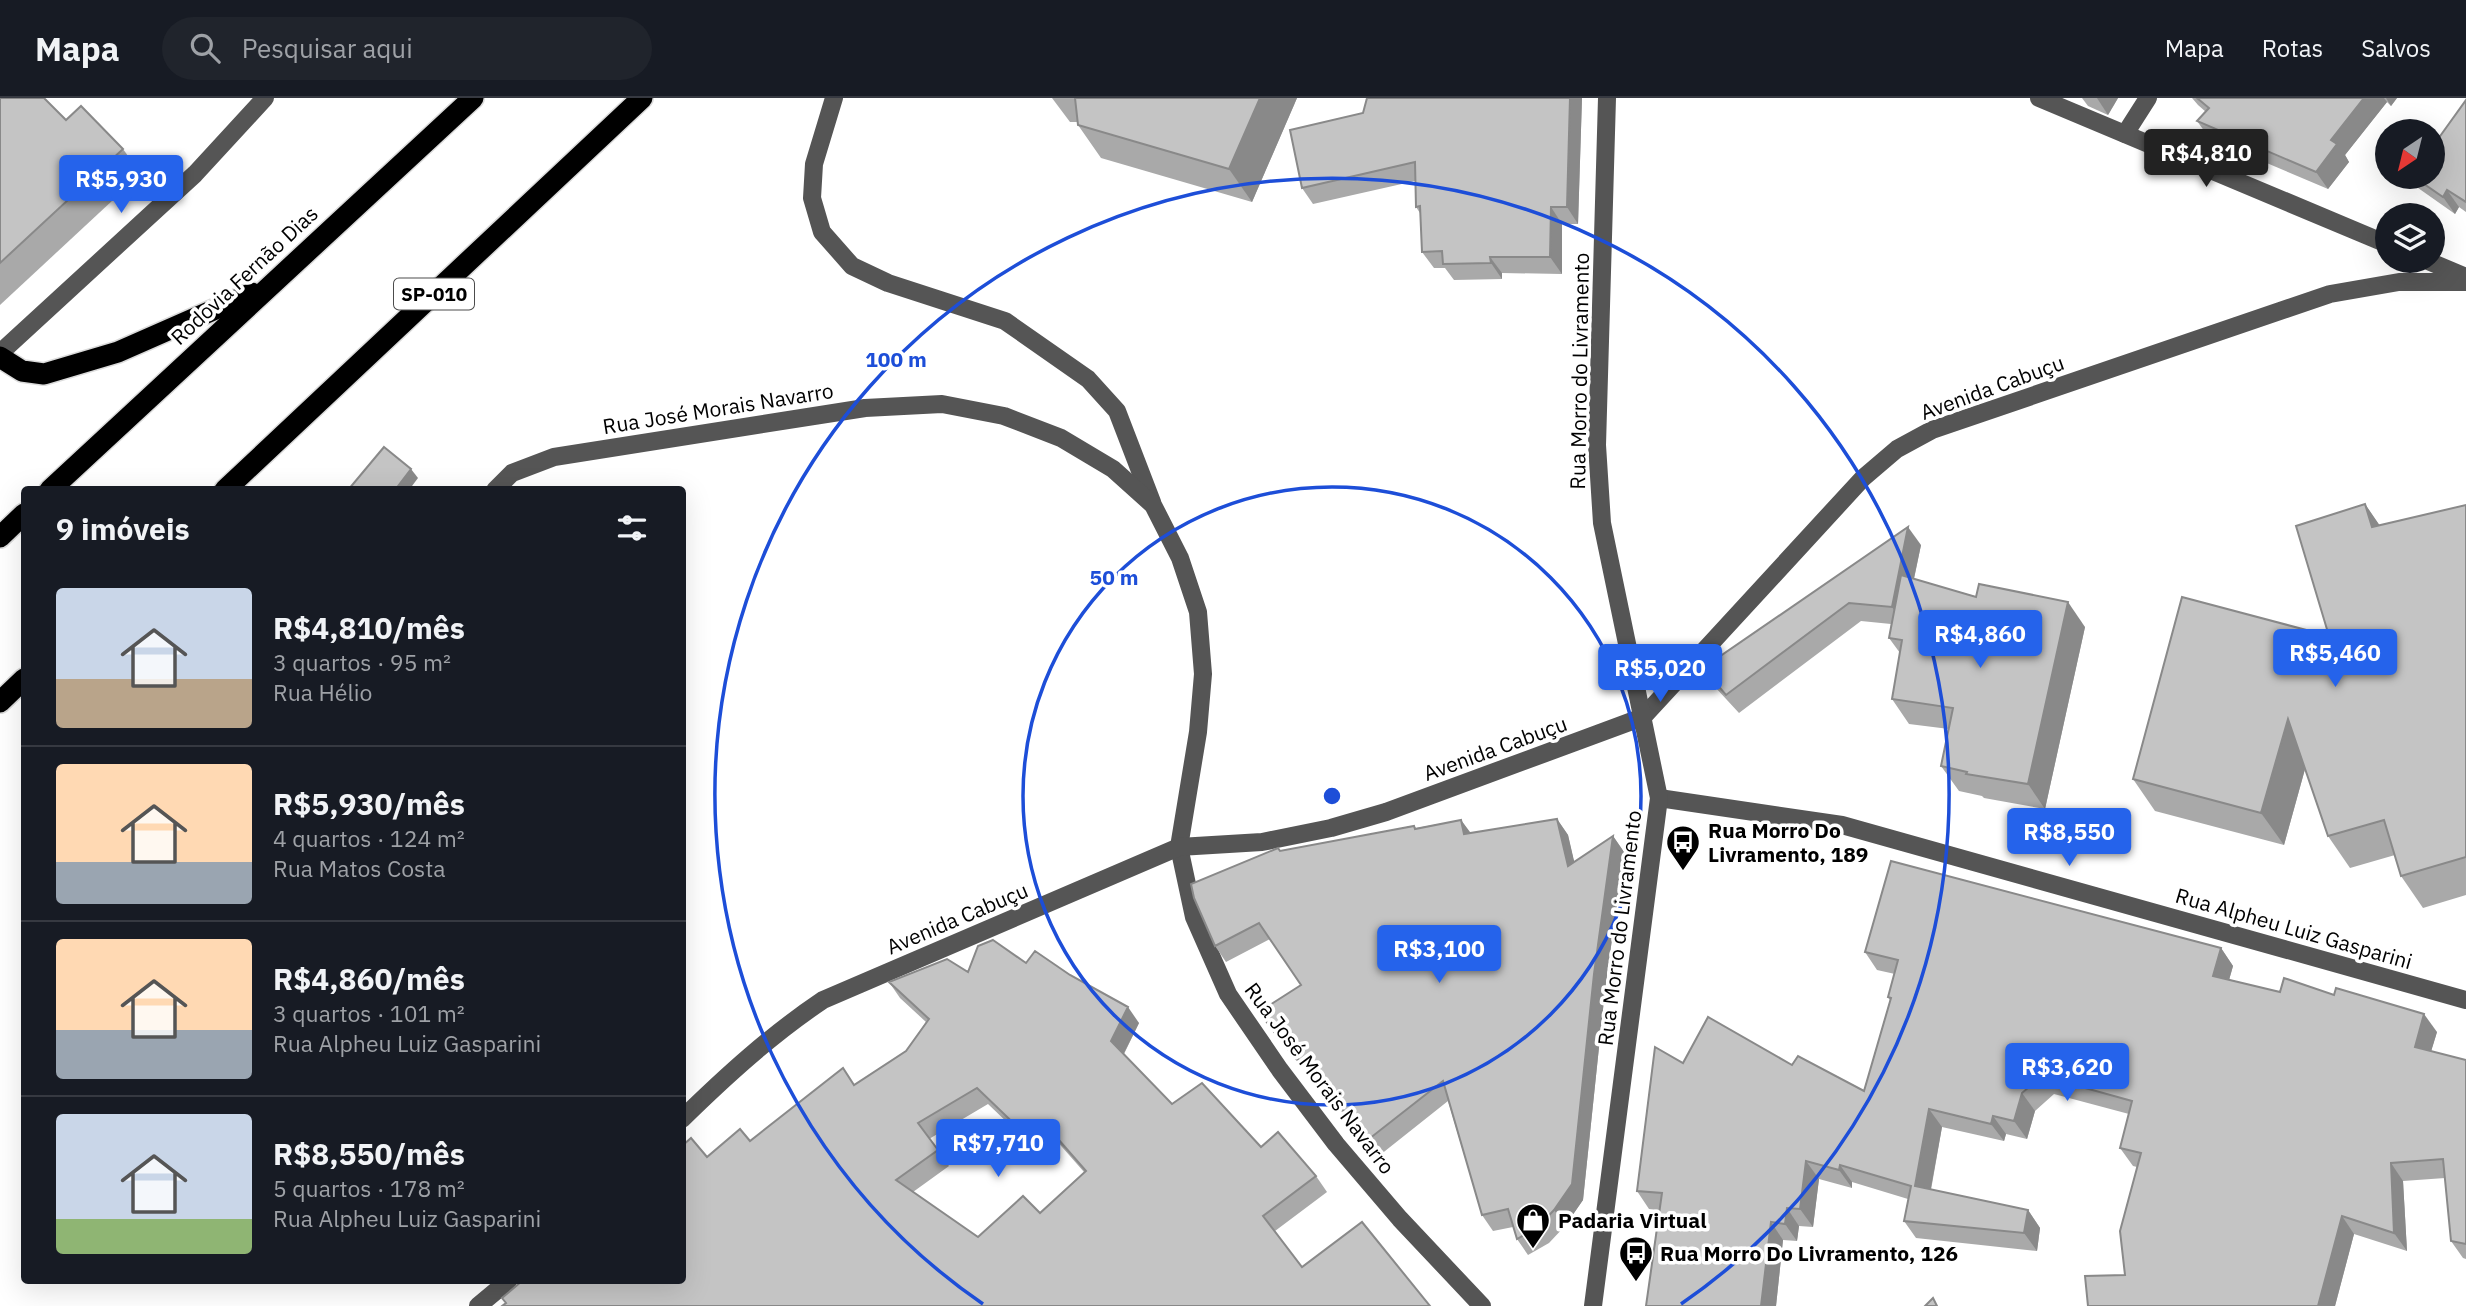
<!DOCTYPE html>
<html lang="pt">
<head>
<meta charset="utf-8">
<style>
	body { margin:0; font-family:"IBM Plex Sans",sans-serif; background:#20242c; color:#f1f3f6; height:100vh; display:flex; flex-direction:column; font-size:26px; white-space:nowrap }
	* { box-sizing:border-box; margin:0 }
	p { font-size:23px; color:#9ea1a6 }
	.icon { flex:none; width:38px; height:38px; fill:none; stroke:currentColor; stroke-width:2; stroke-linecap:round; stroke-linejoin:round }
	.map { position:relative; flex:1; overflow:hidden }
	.panel { position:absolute; left:21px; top:388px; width:665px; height:798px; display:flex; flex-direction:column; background:#171b24; border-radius:7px; box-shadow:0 7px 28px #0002 }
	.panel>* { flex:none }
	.needle { width:46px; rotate:215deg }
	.buttons { position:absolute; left:2375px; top:21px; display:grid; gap:14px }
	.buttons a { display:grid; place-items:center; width:70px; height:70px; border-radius:50%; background:#171b24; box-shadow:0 7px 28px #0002; font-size:35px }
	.price { position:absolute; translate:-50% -60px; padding:0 16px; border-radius:7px; background:#2563eb; color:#fff; font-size:23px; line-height:46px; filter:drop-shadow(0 2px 4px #0008) }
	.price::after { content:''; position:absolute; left:50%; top:42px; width:21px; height:16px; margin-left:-10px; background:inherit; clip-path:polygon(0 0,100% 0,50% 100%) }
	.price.current { background:#222; color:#fff }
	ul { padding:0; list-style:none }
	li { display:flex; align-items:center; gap:21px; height:175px; padding:0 35px }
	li+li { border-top:2px solid #363941 }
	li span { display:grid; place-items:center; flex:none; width:196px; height:140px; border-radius:7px; color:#555 }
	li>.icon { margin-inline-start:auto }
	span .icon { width:84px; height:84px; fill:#fffc; stroke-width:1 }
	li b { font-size:30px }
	h2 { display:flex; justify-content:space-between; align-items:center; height:84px; padding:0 35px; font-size:30px }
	header { display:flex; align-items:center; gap:42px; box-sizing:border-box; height:98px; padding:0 35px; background:#171b24; border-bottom:2px solid #363941 }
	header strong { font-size:33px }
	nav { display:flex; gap:38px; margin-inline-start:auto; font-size:24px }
	.search { width:490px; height:63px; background:#20242c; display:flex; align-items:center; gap:18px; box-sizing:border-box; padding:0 24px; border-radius:38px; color:#9ea1a6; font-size:26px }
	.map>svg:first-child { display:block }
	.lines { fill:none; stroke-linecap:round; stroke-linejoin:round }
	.highway-casing { stroke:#dbdbdb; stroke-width:24 }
	.minor { stroke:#555; stroke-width:18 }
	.highway { stroke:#000; stroke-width:21 }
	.wall { fill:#a9a9a9; fill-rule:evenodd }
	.shaded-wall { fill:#898989 }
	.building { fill:#c4c4c4; stroke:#898989; stroke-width:2; fill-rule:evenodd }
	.ring { fill:none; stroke:#1d4ed8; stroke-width:3.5 }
	.labels { text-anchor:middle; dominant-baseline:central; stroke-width:7; stroke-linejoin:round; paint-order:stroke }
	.shield { fill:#fff; stroke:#4c4c4c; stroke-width:2 }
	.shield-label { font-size:19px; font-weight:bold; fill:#000 }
	.street-label { font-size:21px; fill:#000; stroke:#fff }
	.poi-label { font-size:21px; font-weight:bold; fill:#000; stroke:#fff; text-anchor:start }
	.centre { fill:#1d4ed8; stroke:#fff; stroke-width:3.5 }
	.ring-label { font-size:21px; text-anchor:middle; font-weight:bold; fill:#1d4ed8; stroke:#fff; stroke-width:7; stroke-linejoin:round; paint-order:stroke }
</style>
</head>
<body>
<header>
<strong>Mapa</strong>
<div class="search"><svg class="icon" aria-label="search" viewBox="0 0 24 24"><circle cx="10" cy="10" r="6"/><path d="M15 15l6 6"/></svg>Pesquisar aqui</div>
<nav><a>Mapa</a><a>Rotas</a><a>Salvos</a></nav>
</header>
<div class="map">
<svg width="2466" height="1208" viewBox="0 0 2466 1208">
	<rect width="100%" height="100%" fill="#fff"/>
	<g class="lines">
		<g class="highway-casing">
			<g id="highway">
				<path d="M0,259L22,273L44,276L118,254L252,195"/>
				<path d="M50,392L473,0"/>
				<path d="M225,392L642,0"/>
				<path d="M0,439L24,416"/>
				<path d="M0,604L24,581"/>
			</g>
		</g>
		<g class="minor">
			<path d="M834,0L814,66L812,100L822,134L852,168L888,185L1005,223L1088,281L1117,313L1152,404"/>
			<path d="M2039,0L2387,146"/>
			<path d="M2125,36L2148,0"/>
			<path d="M2428,163L2466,179"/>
			<path d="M0,255L195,76L265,0"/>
			<path d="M495,392L512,375L554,359L865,310L942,306L1004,318L1061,340L1113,371L1153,407L1180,460L1198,514L1203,576L1198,634L1179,749L1194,819L1228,896L1280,972L1336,1046L1400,1121L1482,1208"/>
			<path d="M1659,700L1842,727L2466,902"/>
			<path d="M682,1021C727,977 771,937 823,902L1179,749L1262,744L1331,730L1386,714L1643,619L1863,380L1897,351L1932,332L2330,196L2399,184H2466"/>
			<path d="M478,1208L508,1183"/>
			<path d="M1593,1208L1659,700L1602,425L1597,347L1607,0"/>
		</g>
		<use href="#highway" class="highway"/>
	</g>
	<g class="wall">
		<path d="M0,0L66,22L123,51L141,76L0,207Z"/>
		<path d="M1052,0H1297L1252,104L1101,60L1078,27L1077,24H1070Z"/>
		<path d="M1582,0L1578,126H1562V176L1502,175V181L1454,182L1445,170H1434L1422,154L1420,115L1416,109L1415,83L1313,106L1302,90Z"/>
		<path d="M2082,0H2118L2108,17L2088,8Z"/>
		<path d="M2192,0H2397L2391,8L2387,4L2345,57L2349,64L2328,91L2210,41L2197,23L2206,14L2198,7Z"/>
		<path d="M2466,2V114L2459,109L2455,116L2411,85L2406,79H2432L2438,41Z"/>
		<path d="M2365,406L2379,427L2466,407V797L2423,810L2401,778L2395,757L2350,770L2328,738L2305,671L2284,747L2155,713L2133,681L2329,538Z"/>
		<path d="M1921,447L1914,481L2085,529L2045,711L1984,700L1982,698L1959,693L1941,668L1949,631L1909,626L1892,601L1900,555L1889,540L1891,526L1861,523L1739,615L1715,589L1703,570Z"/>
		<path d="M1557,721L1568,737L1574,764L1613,738L1624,754L1605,892L1583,1102L1565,1128L1549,1145L1528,1157L1517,1141L1513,1129L1493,1133L1482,1117L1448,1003L1380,1057L1286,951L1259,914L1301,887L1270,841L1226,864L1215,848L1280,753L1414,728L1416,730L1461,722L1470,735Z"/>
		<path d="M2221,850L2233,868L2229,882L2437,934L2431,953L2466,962V1161L2463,1160L2451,1143L2445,1080L2403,1083L2407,1153L2354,1136L2335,1208H2088L2125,1177L2137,1069L2133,1068L2120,1050L2129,1016L2054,996L2035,1013L2027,1041L2006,1036L2004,1043L1942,1029L1931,1092L2028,1112L2040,1130L2037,1153L1916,1140L1904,1123L1908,1101L1852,1084V1090L1819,1081L1813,1129L1799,1128L1797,1143L1783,1142L1776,1208H1646L1659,1112L1649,1111L1637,1093L1683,965L1792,967L1864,993L1890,902L1888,899L1895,876L1877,872L1865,854Z"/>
		<path d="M1026,865L1139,925L1124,956L1172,1006L1261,1049L1316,1078L1327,1094L1275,1133L1302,1169L1430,1208L506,1205L502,1200L682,1183L707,1059L750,1043L855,987L906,953L926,924L900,900L889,884ZM988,1006L1039,1055L1055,1041L1084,1074L1040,1115L978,1139L913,1094L949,1068L929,1041Z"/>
	</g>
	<g class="shaded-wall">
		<path d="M1260,0H1297L1252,104L1229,71Z"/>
		<path d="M1570,0H1582L1578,126L1567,109Z"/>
		<path d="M2097,0H2118L2108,17Z"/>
		<path d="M2364,0H2384L2387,4L2345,57L2349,64L2328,91L2316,74L2331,42Z"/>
		<path d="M2386,0H2397L2391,8Z"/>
		<path d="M2447,92L2459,109L2455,116L2443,99Z"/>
		<path d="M1551,109L1562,126V176L1550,159Z"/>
		<path d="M1490,159L1502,175V181L1491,165Z"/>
		<path d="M411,371L418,380L409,392H395Z"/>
		<path d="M2365,406L2387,438L2372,429Z"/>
		<path d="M1908,429L1921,447L1904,527L1892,509Z"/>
		<path d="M2068,504L2085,529L2045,711L2028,686Z"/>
		<path d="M2288,621L2310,653L2284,747L2261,715Z"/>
		<path d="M1557,721L1568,737L1579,784L1568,768Z"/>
		<path d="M1461,722L1473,738L1464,736Z"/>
		<path d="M1613,738L1624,754L1605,892L1583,1102L1565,1128L1554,1112L1594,876Z"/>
		<path d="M2221,850L2233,868L2225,896L2213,878Z"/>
		<path d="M1128,909L1139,925L1122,959L1111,943Z"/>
		<path d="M2424,916L2437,934L2427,967L2415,949Z"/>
		<path d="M2022,995L2035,1013L2027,1041L2014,1023Z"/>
		<path d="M1929,1011L1942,1029L1928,1106L1915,1088Z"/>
		<path d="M1993,1018L2006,1036L2004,1043L1991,1026Z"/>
		<path d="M1806,1063L1819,1081L1813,1129L1800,1111Z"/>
		<path d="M2391,1065L2403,1083L2407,1153L2394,1135Z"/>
		<path d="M1840,1067L1852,1084V1090L1839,1072Z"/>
		<path d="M1787,1110L1799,1128L1797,1143L1785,1126Z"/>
		<path d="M2028,1112L2040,1130L2037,1153L2024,1135Z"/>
		<path d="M2342,1118L2354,1136L2335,1208H2318Z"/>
		<path d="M1771,1124L1783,1142L1776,1208H1761Z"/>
	</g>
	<g class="building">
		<path d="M0,0H44L66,22L81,8L123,51L0,165Z"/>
		<path d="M1075,0H1260L1229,71L1078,27Z"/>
		<path d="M1367,0H1570L1567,109H1551L1550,159H1490L1491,165L1443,166L1442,153L1422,154L1420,108L1416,109L1415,64L1302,90L1290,32L1363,15Z"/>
		<path d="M2197,0H2364L2331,42L2337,46L2316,74L2197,23L2209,10Z"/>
		<path d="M2466,2V104L2447,92L2443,99L2414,79H2432V37L2438,41Z"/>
		<path d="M384,349L411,371L395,392H348Z"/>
		<path d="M2365,406L2372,429L2466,407V759L2401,778L2384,722L2328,738L2288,621L2261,715L2133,681L2182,499L2329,538L2296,428Z"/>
		<path d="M1908,429L1892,509L1849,505L1726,597L1703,570Z"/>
		<path d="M1901,477L1976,499L1979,486L2068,504L2028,686L1966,676L1967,674L1941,668L1953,610L1892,601L1902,542L1889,540Z"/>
		<path d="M1557,721L1568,768L1613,738L1594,876L1572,1086L1554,1112L1538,1129L1517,1141L1508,1111L1482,1117L1443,983L1369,1041L1275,935L1259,914L1301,887L1259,825L1215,848L1194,800L1191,786L1278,750L1280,753L1414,728L1415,731L1461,722L1464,736Z"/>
		<path d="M1891,763L2221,850L2213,878L2280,894L2284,880L2334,897L2336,890L2424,916L2415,949L2466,962V1146L2451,1143L2443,1061L2391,1065L2394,1135L2342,1118L2318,1208H2088L2085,1178L2125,1177L2120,1133L2141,1055L2120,1050L2132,1003L2042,978L2022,995L2014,1023L1993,1018L1991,1026L1929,1011L1915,1088L2028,1112L2024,1135L1904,1123L1911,1088L1840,1067L1839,1072L1806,1063L1800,1111L1787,1110L1785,1126L1771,1124L1761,1208H1646L1662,1095L1637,1093L1655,949L1683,965L1708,919L1792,967L1798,958L1864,993L1891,900L1888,899L1898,862L1865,854Z"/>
		<path d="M993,842L1026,865L1035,853L1070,877L1128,909L1111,943L1172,1006L1202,985L1261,1049L1278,1034L1316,1078L1263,1118L1302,1169L1362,1124L1430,1208H502L506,1205L502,1200L522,1183H682V1048L691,1040L707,1059L740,1031L750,1043L843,970L854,987L906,953L929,921L889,884L947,861L968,874L978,848ZM977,990L1028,1039L1044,1025L1086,1073L1040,1115L1023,1098L978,1139L896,1082L938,1052L918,1025Z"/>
		<path d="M1933,1200L1937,1208H1925Z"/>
	</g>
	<g class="ring">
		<circle cx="1332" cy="698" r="309"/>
		<path d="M983 1206A617 617 0 1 1 1681 1206"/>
	</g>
	<defs>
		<g id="bus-pin" transform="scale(1.75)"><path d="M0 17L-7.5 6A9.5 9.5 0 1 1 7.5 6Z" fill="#000" stroke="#fff"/><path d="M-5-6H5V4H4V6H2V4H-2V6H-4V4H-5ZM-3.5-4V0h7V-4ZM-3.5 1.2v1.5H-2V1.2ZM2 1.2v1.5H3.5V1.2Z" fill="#fff"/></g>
		<g id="shop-pin" transform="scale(1.75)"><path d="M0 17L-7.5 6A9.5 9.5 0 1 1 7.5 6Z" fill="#000" stroke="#fff"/><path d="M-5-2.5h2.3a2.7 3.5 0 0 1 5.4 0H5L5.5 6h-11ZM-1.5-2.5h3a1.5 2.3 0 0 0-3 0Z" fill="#fff"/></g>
	</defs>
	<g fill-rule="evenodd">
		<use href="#bus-pin" x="1683" y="744"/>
		<use href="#shop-pin" x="1533" y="1122"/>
		<use href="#bus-pin" x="1636" y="1155"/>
	</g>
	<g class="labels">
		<rect class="shield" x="394" y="180.5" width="80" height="31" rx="5"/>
		<g class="shield-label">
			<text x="434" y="196">SP-010</text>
		</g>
		<g class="street-label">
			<text transform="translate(244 177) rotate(-43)">Rodovia Fernão Dias</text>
			<text transform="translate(1579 273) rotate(-89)">Rua Morro do Livramento</text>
			<text transform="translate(1992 289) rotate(-20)">Avenida Cabuçu</text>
			<text transform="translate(718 310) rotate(-9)">Rua José Morais Navarro</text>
			<text transform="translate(1495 650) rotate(-20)">Avenida Cabuçu</text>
			<text transform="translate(957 820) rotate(-23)">Avenida Cabuçu</text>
			<text transform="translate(1619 830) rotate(-83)">Rua Morro do Livramento</text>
			<text transform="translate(2294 830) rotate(16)">Rua Alpheu Luiz Gasparini</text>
			<text transform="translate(1320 980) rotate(53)">Rua José Morais Navarro</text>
		</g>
		<g class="poi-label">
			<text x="1708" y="732">Rua Morro Do<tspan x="1708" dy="24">Livramento, 189</tspan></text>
			<text x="1558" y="1122">Padaria Virtual</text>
			<text x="1660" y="1155">Rua Morro Do Livramento, 126</text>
		</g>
	</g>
	<circle cx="1332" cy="698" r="10" class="centre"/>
	<g class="ring-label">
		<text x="896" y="269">100 m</text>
		<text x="1114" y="487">50 m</text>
	</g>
</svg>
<div class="buttons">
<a><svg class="needle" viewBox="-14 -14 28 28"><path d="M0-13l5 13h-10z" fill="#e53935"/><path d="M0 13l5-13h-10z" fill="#9ea1a6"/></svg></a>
<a><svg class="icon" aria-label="layers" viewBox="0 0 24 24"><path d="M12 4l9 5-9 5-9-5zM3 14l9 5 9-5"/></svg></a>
</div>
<b class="price current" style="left:2206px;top:91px">R$4,810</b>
<b class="price" style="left:121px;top:117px">R$5,930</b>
<b class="price" style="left:1980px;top:572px">R$4,860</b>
<b class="price" style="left:2335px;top:591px">R$5,460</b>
<b class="price" style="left:1660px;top:606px">R$5,020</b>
<b class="price" style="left:2069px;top:770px">R$8,550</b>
<b class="price" style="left:1439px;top:887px">R$3,100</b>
<b class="price" style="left:2067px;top:1005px">R$3,620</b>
<b class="price" style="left:998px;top:1081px">R$7,710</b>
<section class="panel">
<h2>9 imóveis<svg class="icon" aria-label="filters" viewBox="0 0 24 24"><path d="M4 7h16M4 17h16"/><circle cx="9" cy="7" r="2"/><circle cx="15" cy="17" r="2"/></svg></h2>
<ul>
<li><span style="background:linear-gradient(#c9d6e8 65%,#b9a48a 0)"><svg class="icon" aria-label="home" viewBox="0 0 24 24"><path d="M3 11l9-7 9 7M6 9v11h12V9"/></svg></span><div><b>R$4,810/mês</b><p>3 quartos · 95 m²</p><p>Rua Hélio</p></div></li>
<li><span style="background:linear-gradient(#ffd9b3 70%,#9aa5b1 0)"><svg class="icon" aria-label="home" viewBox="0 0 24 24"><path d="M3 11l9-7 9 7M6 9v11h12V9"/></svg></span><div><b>R$5,930/mês</b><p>4 quartos · 124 m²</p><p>Rua Matos Costa</p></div></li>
<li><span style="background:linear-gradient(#ffd9b3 65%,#9aa5b1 0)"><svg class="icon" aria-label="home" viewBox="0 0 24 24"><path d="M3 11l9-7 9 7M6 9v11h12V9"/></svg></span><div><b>R$4,860/mês</b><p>3 quartos · 101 m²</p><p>Rua Alpheu Luiz Gasparini</p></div></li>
<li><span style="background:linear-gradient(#c9d6e8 75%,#8fb573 0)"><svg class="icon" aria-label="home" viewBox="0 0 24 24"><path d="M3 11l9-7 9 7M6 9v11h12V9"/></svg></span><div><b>R$8,550/mês</b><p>5 quartos · 178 m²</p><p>Rua Alpheu Luiz Gasparini</p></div></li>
</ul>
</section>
</div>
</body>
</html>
